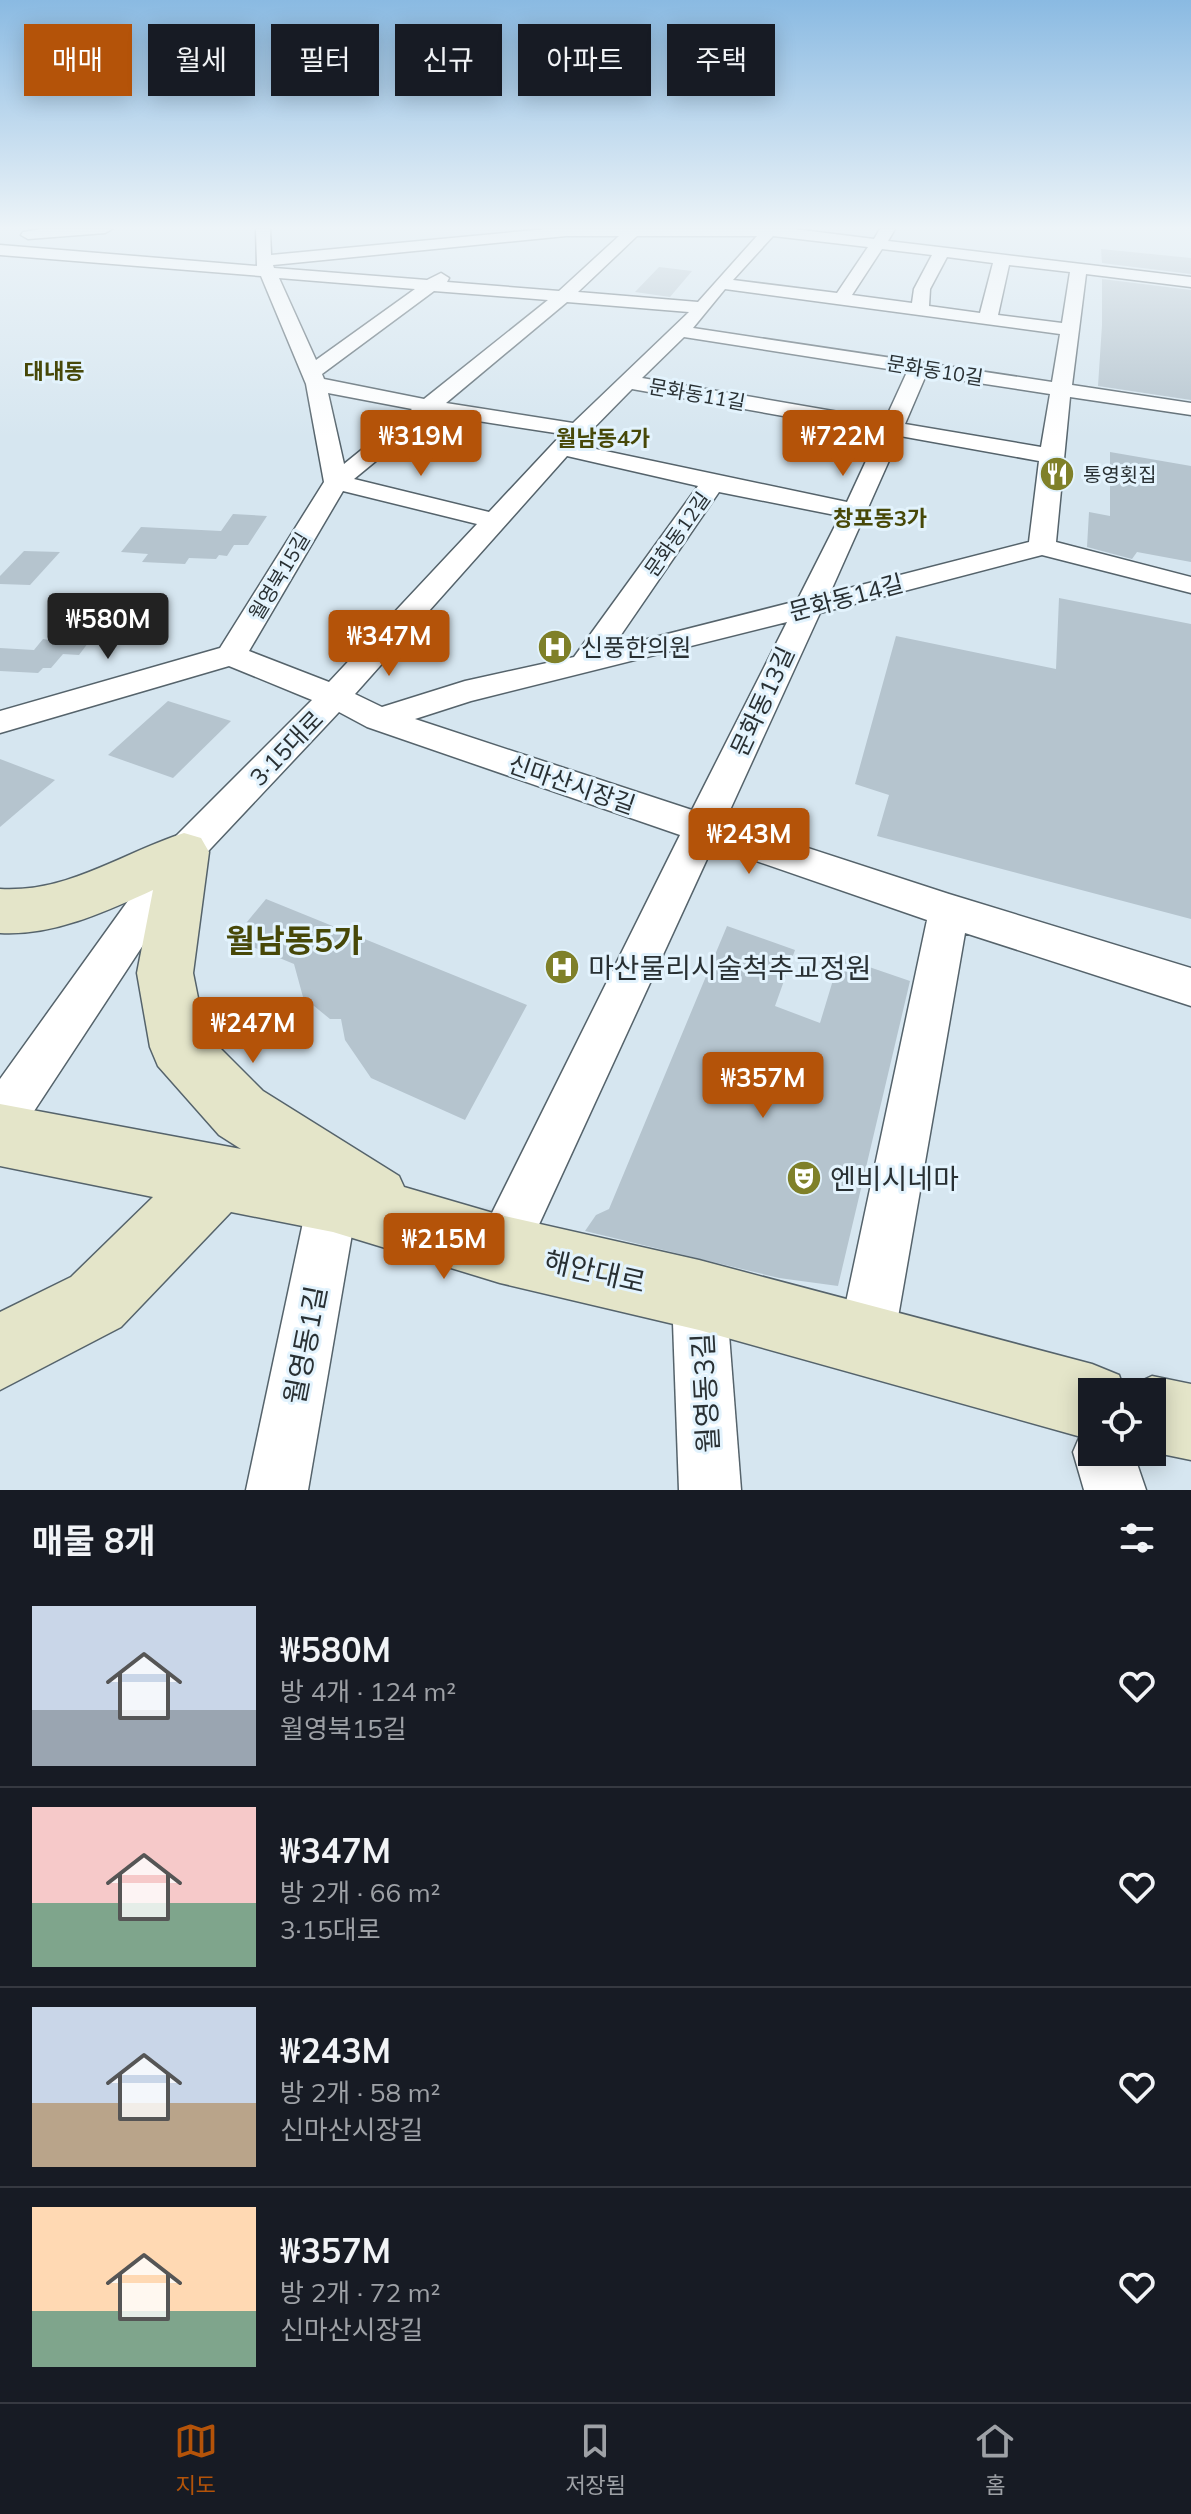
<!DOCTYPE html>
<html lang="ko">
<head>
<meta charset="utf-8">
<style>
	body { margin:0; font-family:Mulish,"Noto Sans KR",sans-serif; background:#20242c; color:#f1f3f6; height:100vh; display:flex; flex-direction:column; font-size:30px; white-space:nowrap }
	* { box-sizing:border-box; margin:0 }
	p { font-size:26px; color:#9ea1a6 }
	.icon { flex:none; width:44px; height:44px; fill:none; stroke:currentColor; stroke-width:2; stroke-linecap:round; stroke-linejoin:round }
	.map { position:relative; height:1490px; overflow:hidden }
	.details { display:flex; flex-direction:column; background:#171b24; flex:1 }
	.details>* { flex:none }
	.banner { position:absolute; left:24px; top:24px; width:1144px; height:72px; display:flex; gap:16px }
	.fabs { position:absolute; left:1078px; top:1378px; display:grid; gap:16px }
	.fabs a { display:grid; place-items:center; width:88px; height:88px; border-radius:0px; background:#171b24; box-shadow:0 4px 20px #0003; font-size:40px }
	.price { position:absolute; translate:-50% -68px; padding:0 18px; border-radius:8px; background:#b45309; color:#fff; font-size:26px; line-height:52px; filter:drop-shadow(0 2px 4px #0008) }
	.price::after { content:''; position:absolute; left:50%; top:48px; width:24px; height:18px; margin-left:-12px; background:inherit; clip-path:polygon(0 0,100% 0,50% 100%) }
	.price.current { background:#222; color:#fff }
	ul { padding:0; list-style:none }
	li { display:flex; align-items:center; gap:24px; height:200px; padding:0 32px }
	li+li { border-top:2px solid #363941 }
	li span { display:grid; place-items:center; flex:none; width:224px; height:160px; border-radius:0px; color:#555 }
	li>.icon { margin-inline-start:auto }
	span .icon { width:96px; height:96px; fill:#fffc; stroke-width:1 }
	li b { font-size:34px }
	h2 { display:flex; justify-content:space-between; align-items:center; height:96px; padding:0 32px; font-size:34px }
	.tag { padding:0 28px; border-radius:0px; background:#171b24; box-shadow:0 4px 20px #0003; font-size:28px; line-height:72px }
	.tag.current { background:#b45309; color:#fff }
	.menu { display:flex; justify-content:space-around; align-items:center; height:112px; border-top:2px solid #363941; background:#171b24; font-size:22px; color:#9ea1a6 }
	.menu a { display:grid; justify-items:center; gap:4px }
	.menu .current { color:#b45309 }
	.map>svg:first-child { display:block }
	.building { fill:#b5c4ce }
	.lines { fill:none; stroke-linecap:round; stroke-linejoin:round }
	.street-casing { stroke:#55636b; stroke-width:3 }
	.secondary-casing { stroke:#55636b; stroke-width:3 }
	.street { fill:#fff; fill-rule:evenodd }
	.secondary { fill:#e4e5c9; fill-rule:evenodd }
	.labels { text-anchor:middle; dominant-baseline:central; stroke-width:6; stroke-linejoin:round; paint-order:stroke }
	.far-street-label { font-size:20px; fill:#293033; stroke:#e3f3fd }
	.far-poi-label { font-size:20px; fill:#293033; stroke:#e3f3fd; text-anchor:start }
	.far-neighbourhood-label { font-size:22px; font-weight:bold; fill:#474808; stroke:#e3f3fd }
	.street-label { font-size:24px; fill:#293033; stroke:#e3f3fd }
	.poi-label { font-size:24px; fill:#293033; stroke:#e3f3fd; text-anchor:start }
	.near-poi-label { font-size:28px; fill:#293033; stroke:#e3f3fd; text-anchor:start }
	.near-street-label { font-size:28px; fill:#293033; stroke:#e3f3fd }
	.near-neighbourhood-label { font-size:32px; font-weight:bold; fill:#474808; stroke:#e3f3fd }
</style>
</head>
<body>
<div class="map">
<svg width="1191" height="1490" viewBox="0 0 1191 1490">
	<rect width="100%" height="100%" fill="#d6e6f0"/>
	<g class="building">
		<path d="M1101,249L1191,258V274L1102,263Z"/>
		<path d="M659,267L692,271L670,297L635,292Z"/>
		<path d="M1102,279L1191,290V400L1098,386L1102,325Z"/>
		<path d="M1110,452L1191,466V562L1137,552L1132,559L1087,547L1089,512L1110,516Z"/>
		<path d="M233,514L267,516L248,545H234L227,556L219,555L216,559L189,558L185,564L142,562L148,554L121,552L141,527L221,531Z"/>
		<path d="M24,551L60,552L30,585L0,584V576Z"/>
		<path d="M1059,598L1191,624V919L877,836L889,795L855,784L896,636L1056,669Z"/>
		<path d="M70,613L109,615L79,655L63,654L51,668H43L38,673L0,671V648L34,650L43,639L49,640Z"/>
		<path d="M168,701L231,721L173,778L108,755Z"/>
		<path d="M0,759L55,780L0,827Z"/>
		<path d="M266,899L527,1005L465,1120L371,1078L345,1040L341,1019H330L303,997L294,964L233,939Z"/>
		<path d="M727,926L795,950L775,1006L820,1023L840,957L910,981L838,1286L779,1278L585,1231L596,1215L609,1209Z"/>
	</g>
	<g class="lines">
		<g class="street-casing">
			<g id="street">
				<path d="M42,229H112L105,233L28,239L21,235L23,232Z"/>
				<path d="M256,229H270L271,255L546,229H794L874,239L880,229H895L888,241L1191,277V287L1086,274L1072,385L1191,403V415L1070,397L1056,542L1191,577V593L1042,555L820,613L725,821L949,894L1191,968V1006L965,933L894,1340L886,1360L866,1368L846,1360L838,1340L927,920L713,846L519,1268L500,1275L481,1268L474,1249L680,835L367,727L339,712L197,863L17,1137L0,1144V1079L171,841L312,700L229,666L0,733V711L220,648L324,482L306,384L261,276L0,255V245L257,266ZM566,236H619L559,291L447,282L449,278L441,273L427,280L274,268L273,265ZM637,236H757L698,302L578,292ZM773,236L868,247L837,293L733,280ZM882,249L932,255L914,289L912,303L852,295ZM947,257L993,263L980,313L929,306L930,289ZM1009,265L1070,272L1062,323L998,315ZM279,278L415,289L316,360ZM725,289L1060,334L1052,382L693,328ZM434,291L548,300L424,399L324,379L322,374ZM567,302L689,312L573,423L446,403ZM684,337L907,372L885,420L642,378ZM926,375L1050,394L1041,447L905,424ZM632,389L879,433L847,502L577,445ZM328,393L412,409L344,464ZM433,414L562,434L489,512L354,479ZM900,436L1039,461L1029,542L830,593ZM567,456L698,486L574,657L465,681L382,707L355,694ZM343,491L477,524L329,682L249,651ZM719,492L840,516L797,601L612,648ZM787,622L692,810L415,719L471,701Z"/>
				<path d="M333,1174L351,1181L358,1199L308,1490H246L308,1199L315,1181Z"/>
				<path d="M699,1268L718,1276L726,1295L741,1490H679L672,1295L680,1276Z"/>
				<path d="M1092,1426V1452H1133L1146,1490H1084L1073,1452L1082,1431Z"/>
			</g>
		</g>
		<g class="secondary-casing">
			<path id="secondary" d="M184,833L201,838L209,852L193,973L205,1033L263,1091L399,1176L404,1187L500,1215L699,1260L1092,1364L1119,1375L1124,1389L1152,1376L1191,1384V1460L1152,1452V1392H1092V1440L699,1330L500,1283L333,1232L231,1212L121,1327L0,1390V1312L71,1277L153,1197L0,1166V1104L241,1149L219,1135L158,1066L150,1047L137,973L153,890C105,912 53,936 0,933V889C68,893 122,853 184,833Z"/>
		</g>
		<use href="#street" class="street"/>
		<use href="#secondary" class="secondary"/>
	</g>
	<linearGradient id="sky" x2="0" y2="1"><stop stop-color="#8abae2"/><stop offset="0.52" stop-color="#edf4f8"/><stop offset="1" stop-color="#edf4f8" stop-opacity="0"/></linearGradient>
	<rect width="1191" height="438" fill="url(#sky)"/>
	<defs>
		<g id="restaurant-disc" transform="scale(1.8)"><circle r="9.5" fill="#7f8029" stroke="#e3f3fd"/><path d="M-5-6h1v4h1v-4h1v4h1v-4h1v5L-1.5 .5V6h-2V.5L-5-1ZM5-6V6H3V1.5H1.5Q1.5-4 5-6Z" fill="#fff"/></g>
		<g id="hospital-disc" transform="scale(1.8)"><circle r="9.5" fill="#7f8029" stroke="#e3f3fd"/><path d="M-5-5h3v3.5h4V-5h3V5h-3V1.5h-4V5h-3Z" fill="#fff"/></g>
		<g id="theatre-disc" transform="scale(1.8)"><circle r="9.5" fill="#7f8029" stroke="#e3f3fd"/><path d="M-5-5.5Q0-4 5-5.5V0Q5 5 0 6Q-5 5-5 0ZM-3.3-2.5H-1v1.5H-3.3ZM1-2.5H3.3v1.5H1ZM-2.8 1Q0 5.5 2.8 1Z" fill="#fff"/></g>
	</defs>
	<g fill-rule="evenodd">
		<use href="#restaurant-disc" x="1057" y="474"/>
		<use href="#hospital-disc" x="555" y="647"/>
		<use href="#hospital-disc" x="562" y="967"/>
		<use href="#theatre-disc" x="804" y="1178"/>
	</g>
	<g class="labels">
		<g class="far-street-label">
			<text transform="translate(935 370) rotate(9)">문화동10길</text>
			<text transform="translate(697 394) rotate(10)">문화동11길</text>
			<text transform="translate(677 534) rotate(-55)">문화동12길</text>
			<text transform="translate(279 576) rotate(-59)">월영북15길</text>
		</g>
		<g class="far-poi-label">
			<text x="1083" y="474">통영횟집</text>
		</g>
		<g class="far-neighbourhood-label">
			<text x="54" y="371">대내동</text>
			<text x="603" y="438">월남동4가</text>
			<text x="880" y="518">창포동3가</text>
		</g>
		<g class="street-label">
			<text transform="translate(846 597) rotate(-15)">문화동14길</text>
			<text transform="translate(762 701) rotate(-65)">문화동13길</text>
			<text transform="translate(286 748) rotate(-46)">3·15대로</text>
			<text transform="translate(572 784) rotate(19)">신마산시장길</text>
		</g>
		<g class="poi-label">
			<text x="581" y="647">신풍한의원</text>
		</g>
		<g class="near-poi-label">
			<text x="588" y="967">마산물리시술척추교정원</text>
			<text x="830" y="1178">엔비시네마</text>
		</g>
		<g class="near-street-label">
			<text transform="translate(595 1271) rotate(13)">해안대로</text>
			<text transform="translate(305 1345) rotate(-79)">월영동1길</text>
			<text transform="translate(705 1393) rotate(-93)">월영동3길</text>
		</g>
		<g class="near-neighbourhood-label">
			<text x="294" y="940">월남동5가</text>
		</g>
	</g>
</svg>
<div class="fabs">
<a><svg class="icon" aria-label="locate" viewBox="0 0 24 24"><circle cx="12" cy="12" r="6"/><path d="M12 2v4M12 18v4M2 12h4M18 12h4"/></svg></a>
</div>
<b class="price" style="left:421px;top:478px">₩319M</b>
<b class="price" style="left:843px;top:478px">₩722M</b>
<b class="price current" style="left:108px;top:661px">₩580M</b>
<b class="price" style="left:389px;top:678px">₩347M</b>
<b class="price" style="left:749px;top:876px">₩243M</b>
<b class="price" style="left:253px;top:1065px">₩247M</b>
<b class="price" style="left:763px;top:1120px">₩357M</b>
<b class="price" style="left:444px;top:1281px">₩215M</b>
<div class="banner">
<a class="tag current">매매</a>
<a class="tag">월세</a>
<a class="tag">필터</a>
<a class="tag">신규</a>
<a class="tag">아파트</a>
<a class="tag">주택</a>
</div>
</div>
<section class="details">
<h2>매물 8개<svg class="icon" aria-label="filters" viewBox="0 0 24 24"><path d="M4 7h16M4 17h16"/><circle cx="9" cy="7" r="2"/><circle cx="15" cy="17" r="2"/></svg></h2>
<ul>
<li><span style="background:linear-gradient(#c9d6e8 65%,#9aa5b1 0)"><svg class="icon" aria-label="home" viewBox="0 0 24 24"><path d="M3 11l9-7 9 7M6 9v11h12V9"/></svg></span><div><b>₩580M</b><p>방 4개 · 124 m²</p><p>월영북15길</p></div><svg class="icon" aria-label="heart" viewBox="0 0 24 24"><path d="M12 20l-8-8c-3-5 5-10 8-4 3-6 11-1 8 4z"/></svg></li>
<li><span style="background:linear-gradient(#f6c9c9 60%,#7fa58c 0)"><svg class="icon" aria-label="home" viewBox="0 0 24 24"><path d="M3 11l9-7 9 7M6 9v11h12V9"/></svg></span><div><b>₩347M</b><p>방 2개 · 66 m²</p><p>3·15대로</p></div><svg class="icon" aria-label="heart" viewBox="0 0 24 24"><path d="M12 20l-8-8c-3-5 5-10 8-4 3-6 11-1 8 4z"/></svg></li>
<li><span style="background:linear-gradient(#c9d6e8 60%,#b9a48a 0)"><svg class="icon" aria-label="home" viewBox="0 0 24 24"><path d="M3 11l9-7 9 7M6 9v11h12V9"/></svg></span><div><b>₩243M</b><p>방 2개 · 58 m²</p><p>신마산시장길</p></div><svg class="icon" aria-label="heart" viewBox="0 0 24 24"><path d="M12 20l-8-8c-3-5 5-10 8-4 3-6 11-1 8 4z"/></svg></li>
<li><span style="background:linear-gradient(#ffd9b3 65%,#7fa58c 0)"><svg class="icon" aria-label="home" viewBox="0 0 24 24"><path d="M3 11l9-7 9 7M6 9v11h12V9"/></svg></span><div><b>₩357M</b><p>방 2개 · 72 m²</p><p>신마산시장길</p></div><svg class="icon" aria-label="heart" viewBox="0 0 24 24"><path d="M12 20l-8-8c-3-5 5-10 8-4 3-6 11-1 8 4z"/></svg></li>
</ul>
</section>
<nav class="menu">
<a class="current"><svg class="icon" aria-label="map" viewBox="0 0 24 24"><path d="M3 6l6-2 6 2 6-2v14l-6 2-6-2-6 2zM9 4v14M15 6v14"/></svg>지도</a>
<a><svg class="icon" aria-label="saved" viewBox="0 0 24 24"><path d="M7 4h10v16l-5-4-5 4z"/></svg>저장됨</a>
<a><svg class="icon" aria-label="home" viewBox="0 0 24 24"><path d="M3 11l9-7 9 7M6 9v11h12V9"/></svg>홈</a>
</nav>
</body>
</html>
